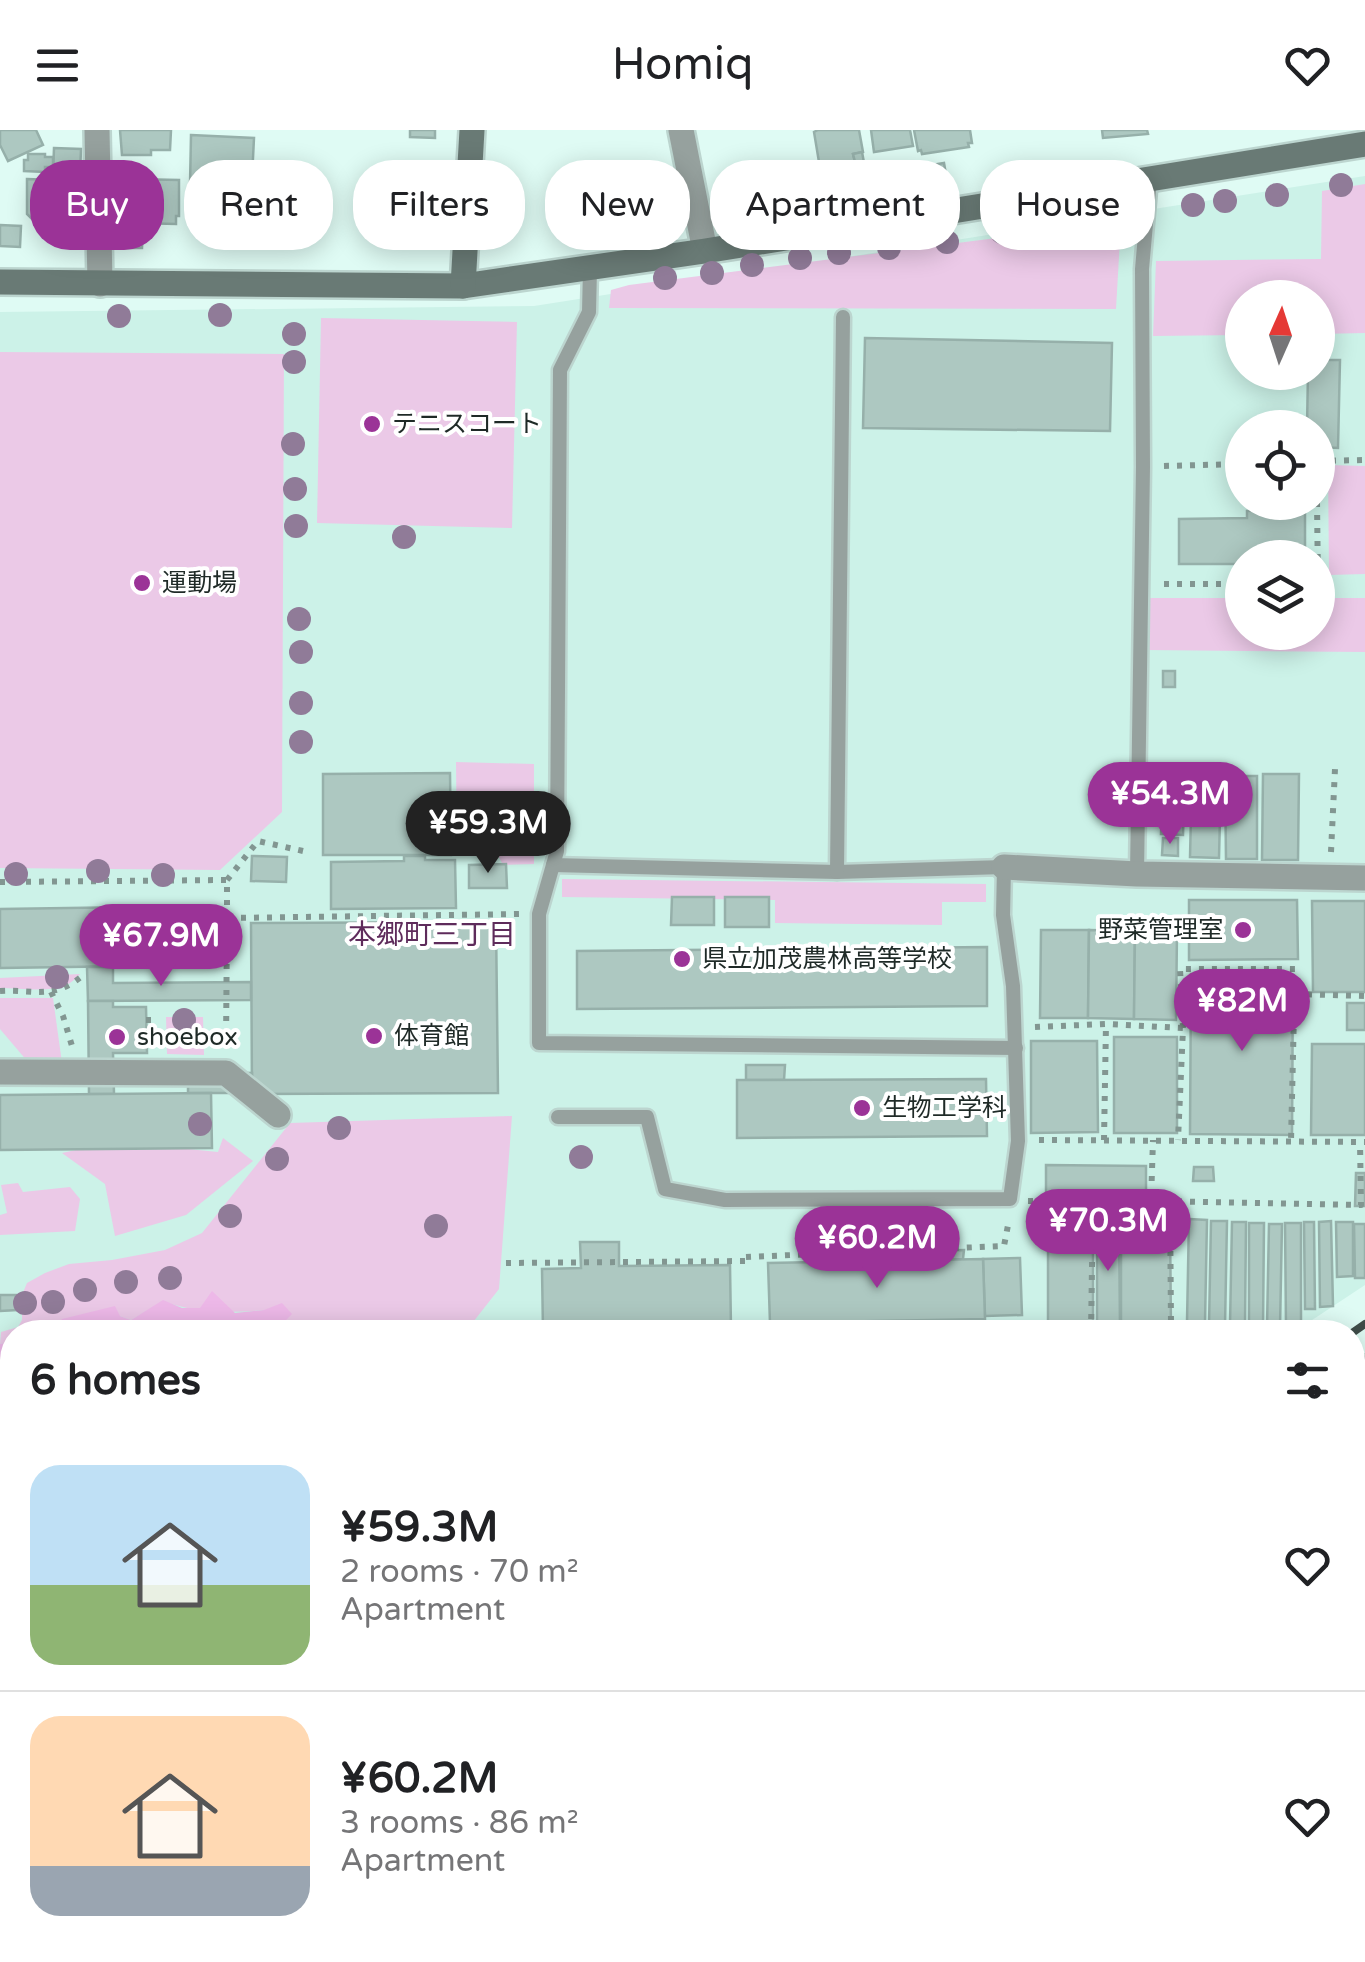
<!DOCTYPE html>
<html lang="en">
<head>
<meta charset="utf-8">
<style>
	body { margin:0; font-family:"Varela Round","Noto Sans JP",sans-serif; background:#f6f6f6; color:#202124; height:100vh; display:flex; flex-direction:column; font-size:38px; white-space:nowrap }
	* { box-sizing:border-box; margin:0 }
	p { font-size:32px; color:#757577 }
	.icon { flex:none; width:55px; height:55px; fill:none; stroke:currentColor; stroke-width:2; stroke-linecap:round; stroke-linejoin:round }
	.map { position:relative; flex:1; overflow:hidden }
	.side { position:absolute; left:0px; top:1190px; width:1365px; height:642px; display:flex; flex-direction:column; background:#fff; border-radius:40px 40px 0 0; box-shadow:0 5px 25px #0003 }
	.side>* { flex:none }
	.hud { position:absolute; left:30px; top:30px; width:1305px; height:90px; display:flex; gap:20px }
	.needle { width:65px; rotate:3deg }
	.tools { position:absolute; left:1225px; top:150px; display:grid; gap:20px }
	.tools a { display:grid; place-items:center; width:110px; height:110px; border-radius:50%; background:#fff; box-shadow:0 5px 25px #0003; font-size:50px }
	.price { position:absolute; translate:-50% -85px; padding:0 22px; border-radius:35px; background:#9b3397; color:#fff; font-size:32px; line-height:65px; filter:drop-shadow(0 2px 5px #0008) }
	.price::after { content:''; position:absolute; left:50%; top:60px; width:30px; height:22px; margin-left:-15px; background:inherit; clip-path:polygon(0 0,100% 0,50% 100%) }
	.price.current { background:#222; color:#fff }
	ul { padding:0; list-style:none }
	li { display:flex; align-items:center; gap:30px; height:250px; padding:0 30px }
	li+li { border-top:2px solid #e0e0e0 }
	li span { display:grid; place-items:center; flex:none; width:280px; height:200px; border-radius:30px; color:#555 }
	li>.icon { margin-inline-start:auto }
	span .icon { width:120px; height:120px; fill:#fffc; stroke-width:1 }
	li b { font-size:42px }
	h2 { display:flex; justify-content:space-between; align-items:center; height:120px; padding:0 30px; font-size:42px }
	.chip { padding:0 35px; border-radius:40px; background:#fff; box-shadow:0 5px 25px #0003; font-size:35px; line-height:90px }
	.chip.current { background:#9b3397; color:#fff }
	header { display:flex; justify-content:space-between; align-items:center; height:130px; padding:0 30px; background:#fff; font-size:45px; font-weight:600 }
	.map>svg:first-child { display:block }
	.built { fill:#ccf2e8; fill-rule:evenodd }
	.green { fill:#ebc9e7 }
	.water { fill:#edb8e8 }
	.building { fill:#adc8c1; stroke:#96b0aa; stroke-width:2.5 }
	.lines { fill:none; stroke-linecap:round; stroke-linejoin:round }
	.lane-casing { stroke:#bcd5cf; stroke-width:19 }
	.street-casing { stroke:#bcd5cf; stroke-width:30 }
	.secondary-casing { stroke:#bcd5cf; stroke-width:30 }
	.highway-casing { stroke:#bcd5cf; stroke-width:35 }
	.path { stroke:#829691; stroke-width:6; stroke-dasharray:5 8; stroke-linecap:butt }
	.lane { stroke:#96a19e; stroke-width:14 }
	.street { stroke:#96a19e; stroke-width:25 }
	.secondary { stroke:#697a75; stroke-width:25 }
	.highway { stroke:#2f4641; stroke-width:30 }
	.rail { stroke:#3f4d49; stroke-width:8 }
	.tree { fill:#907b98 }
	.poi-dot { fill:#9b3397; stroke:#fff; stroke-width:4 }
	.labels { text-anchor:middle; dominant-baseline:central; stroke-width:8; stroke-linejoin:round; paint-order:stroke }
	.poi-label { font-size:25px; fill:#1f2a27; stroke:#fff; text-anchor:start }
	.neighbourhood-label { font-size:28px; fill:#5e2b5b; stroke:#fff }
</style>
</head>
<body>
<header><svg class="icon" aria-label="menu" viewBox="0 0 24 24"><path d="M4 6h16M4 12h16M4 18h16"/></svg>Homiq<svg class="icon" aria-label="heart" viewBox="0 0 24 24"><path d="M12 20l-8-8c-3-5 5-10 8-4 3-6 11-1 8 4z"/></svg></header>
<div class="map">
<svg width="1365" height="1832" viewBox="0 0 1365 1832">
	<rect width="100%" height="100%" fill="#dffbf4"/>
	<g class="built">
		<path d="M1365,46V1155L1294,1202H12V1477L0,1475V182L534,176ZM1242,168H1318V242H1242ZM1242,298H1318V372H1242ZM1242,428H1318V502H1242Z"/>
		<path d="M1365,1258V1734L1352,1732V1266Z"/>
	</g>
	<g class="green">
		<path d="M1365,54V203L1318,204V168H1242V205L1153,206L1156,131L1321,129L1322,61Z"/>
		<path d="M1121,92L1116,179L609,178L611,160L629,155Z"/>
		<path d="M321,188L517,192L512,398L317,393Z"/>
		<path d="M0,222L284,224L282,682L220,740L0,738Z"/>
		<path d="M1328,335L1365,336V444L1329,445Z"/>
		<path d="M1146,468H1242V502H1318V468H1365V522L1145,520Z"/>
		<path d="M456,632L534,634V734L503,735L498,725L457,726Z"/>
		<path d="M562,749L986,754V772H942V795L775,793V770L562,767Z"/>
		<path d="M80,844C76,848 72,852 67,855C50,863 18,858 0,858V848Z"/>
		<path d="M0,868H53L62,933L28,932L0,899Z"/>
		<path d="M166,887H203L204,925L167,924Z"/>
		<path d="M512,986L499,1159L470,1196L410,1202H279L281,1195L264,1180C231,1183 194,1183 163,1171L131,1190L120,1186L42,1202H12V1211L0,1214L1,1202L18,1197L22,1190V1165L27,1153L45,1143L69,1134L112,1130L165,1120L202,1103L290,993Z"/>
		<path d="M223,1008L253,1031L186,1085L115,1106L105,1054L62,1023L76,1020L188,1019L218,1022Z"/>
		<path d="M18,1053L23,1062L70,1057L80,1069L75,1101L0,1105V1085L7,1083L1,1055Z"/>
		<path d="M12,1323V1514L0,1493V1324Z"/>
	</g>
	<g class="water">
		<path d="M212,1161L235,1183L264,1180L282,1173L292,1184L281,1195L279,1202H42L56,1198L62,1189L115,1176L120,1186L131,1190L163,1170L182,1178H200Z"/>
		<path d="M12,1211V1323L0,1324V1214Z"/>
	</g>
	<g class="building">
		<path d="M0,0H36L43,15L8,31L0,15Z"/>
		<path d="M120,0H171L170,20H151V25H122Z"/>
		<path d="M410,0H435V8L410,7Z"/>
		<path d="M818,0H859L863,22L853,24L855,32L820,38L814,2Z"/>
		<path d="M871,0H910L913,16L874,22Z"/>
		<path d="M914,0H970L972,13H968L969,17L922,24L921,20L918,21Z"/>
		<path d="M1102,0H1147L1148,4L1103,8Z"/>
		<path d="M191,5L254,8L252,48L249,47L248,58L190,55Z"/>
		<path d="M54,18L81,19L80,46L53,45Z"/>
		<path d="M862,22L871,70L827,77L820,38L855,32L853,24Z"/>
		<path d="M28,24H45V27H53V37H45V42L24,41V30H28Z"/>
		<path d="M944,33L948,56L925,60L920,37Z"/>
		<path d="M899,40L902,64L876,68L872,44Z"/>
		<path d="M27,49L76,51L75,86L47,85L43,91H34L27,84Z"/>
		<path d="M130,49L179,50V86H176V94L136,93V97H115L116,65H120V60H129Z"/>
		<path d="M0,95L21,96L20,117L0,116Z"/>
		<path d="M119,97H143L142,118H121L119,115Z"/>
		<path d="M865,208L1112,213L1110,301L863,298Z"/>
		<path d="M1318,230H1340L1338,318L1318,317V298H1307L1308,242H1318Z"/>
		<path d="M1305,380V428H1242V434H1179V389L1247,388V381Z"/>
		<rect x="1163" y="541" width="12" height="16"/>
		<path d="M450,643L451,725H323V644Z"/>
		<path d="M1192,644L1221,645L1219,728L1190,727Z"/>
		<path d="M1263,644H1299L1298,730H1262Z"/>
		<path d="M1163,646L1185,647L1183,705L1161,704Z"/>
		<path d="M1225,646H1257V729H1226Z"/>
		<path d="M1163,708H1178V726L1162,725Z"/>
		<path d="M252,726L287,727L286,752L251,751Z"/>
		<path d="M404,726H425V730H455L456,778L331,779V732L404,731Z"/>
		<path d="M506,734L507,758H469V735Z"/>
		<path d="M672,767H714V795H671Z"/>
		<rect x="725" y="767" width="44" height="30"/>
		<path d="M1189,770H1297L1298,829L1189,830Z"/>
		<path d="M1312,771H1365V862H1313Z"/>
		<path d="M202,776L203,835L0,838V779Z"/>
		<path d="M496,792L498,963L252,964L251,793Z"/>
		<path d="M1041,800H1089L1088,888H1040Z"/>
		<path d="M1089,800L1135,801L1134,889L1088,888Z"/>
		<path d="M1135,801H1177L1176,890L1134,889Z"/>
		<path d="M987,817V876L577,879V821Z"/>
		<path d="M87,837H113V853L251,852V870L88,871Z"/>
		<path d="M1191,844L1293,845L1292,1005L1190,1004Z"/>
		<path d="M88,871H113V877H146L147,923H113L114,964H89Z"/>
		<rect x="1347" y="873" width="18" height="27"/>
		<rect x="1114" y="907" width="63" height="96"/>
		<path d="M1031,911H1097L1098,1002L1031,1003Z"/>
		<path d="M1312,914H1365V1005H1311Z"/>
		<path d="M746,935H785L784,950H746Z"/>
		<path d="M188,942L252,943V963H188Z"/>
		<path d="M986,949L987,1006L737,1008V950Z"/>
		<path d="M211,963L212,1018L0,1020V965Z"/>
		<path d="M1046,1035L1146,1036V1066L1046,1065Z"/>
		<path d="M1194,1037H1213L1214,1051H1193Z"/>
		<path d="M1356,1043H1365V1076H1355Z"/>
		<path d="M1097,1089H1119L1120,1199H1097Z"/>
		<path d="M1189,1089L1207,1090L1205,1192H1187Z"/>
		<path d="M1121,1090L1170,1091L1171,1200H1121Z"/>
		<rect x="1048" y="1091" width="45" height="109"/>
		<path d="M1211,1091H1227L1225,1196H1209Z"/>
		<path d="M1331,1091L1333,1176L1320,1177L1319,1092Z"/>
		<path d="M1232,1092H1246L1245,1195H1230Z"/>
		<path d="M1304,1092H1314L1315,1179H1305Z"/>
		<path d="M1336,1092H1353V1146L1337,1147Z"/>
		<path d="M1249,1093H1264L1263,1197H1249Z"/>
		<path d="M1285,1093H1301V1197H1286Z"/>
		<path d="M1269,1094H1282L1280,1198L1267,1197Z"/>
		<path d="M1354,1094H1365V1148H1355Z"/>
		<path d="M913,1106V1121L964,1120L963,1129L872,1131L871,1107Z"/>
		<path d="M580,1112H619V1136L730,1135L731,1199L543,1201L542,1139L581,1138Z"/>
		<path d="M1020,1128L1022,1185L985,1186L983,1129Z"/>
		<path d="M983,1129L985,1189L770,1193L768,1133Z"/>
		<path d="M0,1165H16L17,1180L0,1181Z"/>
		<path d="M1352,1760L1355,1761L1353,1766L1365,1770V1787L1360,1800L1352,1797Z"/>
		<path d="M533,1820H587L582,1832H561Z"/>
		<path d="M636,1820H659L685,1832H631Z"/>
		<path d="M795,1820L809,1821L804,1832H790Z"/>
		<path d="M884,1820H942L936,1832H904L883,1822Z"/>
		<path d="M952,1820H982L1007,1832H946Z"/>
		<path d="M1091,1820H1175L1170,1832H1094L1087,1830Z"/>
	</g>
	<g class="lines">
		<g class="lane-casing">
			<g id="lane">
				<path d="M590,138L589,182L560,240L557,721L539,784V913L1016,918"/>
				<path d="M553,735L837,742L1004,737L1003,785L1013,856L1018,1011L1010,1069L725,1070L665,1059L647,987H558"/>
				<path d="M837,742L843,187"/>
				<path d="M1137,744L1143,337L1142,139L1150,49"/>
				<path d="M0,1486L12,1533"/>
				<path d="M1259,1820L1291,1832"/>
				<path d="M1184,1832L1188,1820"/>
				<path d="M1356,1832L1357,1831"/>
			</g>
		</g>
		<g class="street-casing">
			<g id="street">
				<path d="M97,0L100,154"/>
				<path d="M681,0L705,121"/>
				<path d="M1004,737L1137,744L1365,748"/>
				<path d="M0,942L226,943L278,985"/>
				<path d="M1352,1246L1365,1238"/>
				<path d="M0,1551L12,1554"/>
				<path d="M0,1715L12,1719"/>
				<path d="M214,1820L236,1832"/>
				<path d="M719,1820L747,1832"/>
				<path d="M253,1832L257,1820"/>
			</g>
		</g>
		<g class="secondary-casing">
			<g id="secondary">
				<path d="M0,152L463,156L705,121L1365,14"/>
				<path d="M463,156L472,0"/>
			</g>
		</g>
		<g class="highway-casing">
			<g id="highway">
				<path d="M0,1783L12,1788"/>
				<path d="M79,1820L105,1832"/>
			</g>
		</g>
		<g class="path">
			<path d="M1318,331L1365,330"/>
			<path d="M1164,336L1242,334"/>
			<path d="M1317,372L1318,454"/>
			<path d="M1164,454H1242"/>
			<path d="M1331,722L1335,639"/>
			<path d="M227,750L258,711L303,721"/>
			<path d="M0,752L227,750V788"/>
			<path d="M0,861C32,859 52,870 81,847"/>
			<path d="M51,862L63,886L72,916"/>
			<path d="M1294,864L1365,866"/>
			<path d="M146,890H151V914"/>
			<path d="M1035,897L1106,894L1183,898L1178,1010"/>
			<path d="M1183,898L1180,839H1295L1291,1011"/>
			<path d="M226,917L227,788L521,784"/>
			<path d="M1039,1010L1365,1012"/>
			<path d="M1104,1010L1106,894"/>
			<path d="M1028,1071H1151L1153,1010"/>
			<path d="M1151,1071L1361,1075L1360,1012"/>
			<path d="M746,1127L1004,1116L1009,1090"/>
			<path d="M506,1133L746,1131"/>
			<path d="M1091,1202L1093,1071"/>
			<path d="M1165,1202L1171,1194L1170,1071"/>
		</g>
		<use href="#lane" class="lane"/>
		<use href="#street" class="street"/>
		<use href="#secondary" class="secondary"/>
		<use href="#highway" class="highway"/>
		<g class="rail">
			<path d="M1352,1203L1365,1194"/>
			<path d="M409,1832L427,1820"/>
		</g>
	</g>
	<g class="tree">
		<circle cx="1341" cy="55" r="12"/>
		<circle cx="1277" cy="65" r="12"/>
		<circle cx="1225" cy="71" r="12"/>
		<circle cx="1193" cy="75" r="12"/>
		<circle cx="1094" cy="88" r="12"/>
		<circle cx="1049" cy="96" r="12"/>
		<circle cx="1002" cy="102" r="12"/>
		<circle cx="947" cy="112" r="12"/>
		<circle cx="889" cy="118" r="12"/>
		<circle cx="839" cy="123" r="12"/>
		<circle cx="800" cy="128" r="12"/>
		<circle cx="752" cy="135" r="12"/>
		<circle cx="712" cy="143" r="12"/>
		<circle cx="665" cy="148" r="12"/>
		<circle cx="220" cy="185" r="12"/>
		<circle cx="119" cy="186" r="12"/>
		<circle cx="294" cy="204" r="12"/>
		<circle cx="294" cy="232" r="12"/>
		<circle cx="293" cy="314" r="12"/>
		<circle cx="295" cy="359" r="12"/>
		<circle cx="296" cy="396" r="12"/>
		<circle cx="404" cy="407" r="12"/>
		<circle cx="299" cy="489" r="12"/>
		<circle cx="301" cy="522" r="12"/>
		<circle cx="301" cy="573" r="12"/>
		<circle cx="301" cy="612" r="12"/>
		<circle cx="98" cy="741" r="12"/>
		<circle cx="16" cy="744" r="12"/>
		<circle cx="163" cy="745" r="12"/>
		<circle cx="198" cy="795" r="12"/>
		<circle cx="198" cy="825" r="12"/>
		<circle cx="57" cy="847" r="12"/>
		<circle cx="184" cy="890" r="12"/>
		<circle cx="200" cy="994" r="12"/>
		<circle cx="339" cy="998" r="12"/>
		<circle cx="581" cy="1027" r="12"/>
		<circle cx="277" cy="1029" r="12"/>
		<circle cx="230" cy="1086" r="12"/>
		<circle cx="436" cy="1096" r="12"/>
		<circle cx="170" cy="1148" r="12"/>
		<circle cx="126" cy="1152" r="12"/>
		<circle cx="85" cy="1160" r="12"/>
		<circle cx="53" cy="1172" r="12"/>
		<circle cx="25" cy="1173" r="12"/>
	</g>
	<g class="poi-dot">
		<circle cx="372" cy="294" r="10"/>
		<circle cx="142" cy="453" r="10"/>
		<circle cx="1243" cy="800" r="10"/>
		<circle cx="682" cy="829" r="10"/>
		<circle cx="374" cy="906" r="10"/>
		<circle cx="117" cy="907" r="10"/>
		<circle cx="862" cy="978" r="10"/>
	</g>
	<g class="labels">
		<g class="poi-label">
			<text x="392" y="294">テニスコート</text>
			<text x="162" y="453">運動場</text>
			<text x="1223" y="800" text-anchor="end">野菜管理室</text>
			<text x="702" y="829">県立加茂農林高等学校</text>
			<text x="394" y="906">体育館</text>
			<text x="137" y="907">shoebox</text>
			<text x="882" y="978">生物工学科</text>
		</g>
		<g class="neighbourhood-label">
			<text x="432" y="805">本郷町三丁目</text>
		</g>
	</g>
</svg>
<div class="tools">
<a><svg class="needle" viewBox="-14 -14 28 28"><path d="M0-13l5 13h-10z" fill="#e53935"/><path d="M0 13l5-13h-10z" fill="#757577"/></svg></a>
<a><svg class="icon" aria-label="locate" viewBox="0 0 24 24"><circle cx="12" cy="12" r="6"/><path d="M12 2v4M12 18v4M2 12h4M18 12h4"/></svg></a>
<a><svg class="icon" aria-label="layers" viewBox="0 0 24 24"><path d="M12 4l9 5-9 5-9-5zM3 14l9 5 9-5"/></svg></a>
</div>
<b class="price" style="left:1170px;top:717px">¥54.3M</b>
<b class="price current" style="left:488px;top:746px">¥59.3M</b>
<b class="price" style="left:161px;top:859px">¥67.9M</b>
<b class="price" style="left:1242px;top:924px">¥82M</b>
<b class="price" style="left:1108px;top:1144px">¥70.3M</b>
<b class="price" style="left:877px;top:1161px">¥60.2M</b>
<div class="hud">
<a class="chip current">Buy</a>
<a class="chip">Rent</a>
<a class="chip">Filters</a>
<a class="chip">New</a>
<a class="chip">Apartment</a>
<a class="chip">House</a>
</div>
<section class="side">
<h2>6 homes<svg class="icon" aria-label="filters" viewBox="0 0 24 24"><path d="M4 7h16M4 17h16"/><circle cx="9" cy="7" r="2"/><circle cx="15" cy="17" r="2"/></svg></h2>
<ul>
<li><span style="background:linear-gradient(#bfe0f5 60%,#8fb573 0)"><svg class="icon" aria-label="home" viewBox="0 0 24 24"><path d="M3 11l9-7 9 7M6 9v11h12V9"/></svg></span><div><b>¥59.3M</b><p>2 rooms · 70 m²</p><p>Apartment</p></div><svg class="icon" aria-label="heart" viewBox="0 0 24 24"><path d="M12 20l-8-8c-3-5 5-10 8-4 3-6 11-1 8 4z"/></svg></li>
<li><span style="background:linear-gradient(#ffd9b3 75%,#9aa5b1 0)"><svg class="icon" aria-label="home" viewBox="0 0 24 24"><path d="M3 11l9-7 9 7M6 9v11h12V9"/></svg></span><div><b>¥60.2M</b><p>3 rooms · 86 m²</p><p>Apartment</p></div><svg class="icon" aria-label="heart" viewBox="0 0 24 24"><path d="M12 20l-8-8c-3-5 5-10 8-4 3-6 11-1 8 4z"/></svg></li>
</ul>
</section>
</div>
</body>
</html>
